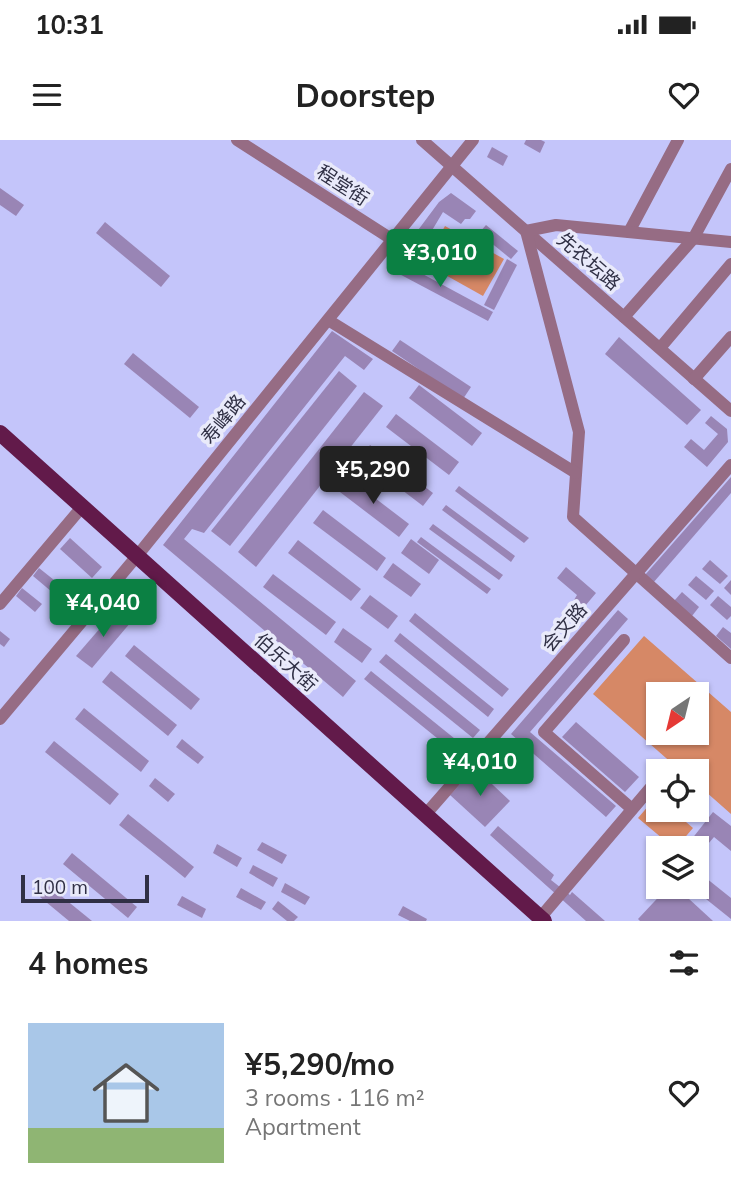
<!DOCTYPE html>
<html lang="en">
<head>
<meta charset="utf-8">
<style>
	body { margin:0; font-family:Mulish,"Noto Sans SC",sans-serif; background:#f2f2f2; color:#222; height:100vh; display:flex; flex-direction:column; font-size:26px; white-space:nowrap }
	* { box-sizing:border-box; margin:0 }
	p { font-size:23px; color:#767676 }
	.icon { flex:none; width:38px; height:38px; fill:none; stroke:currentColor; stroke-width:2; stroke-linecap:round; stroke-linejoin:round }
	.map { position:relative; height:781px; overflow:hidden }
	.panel { display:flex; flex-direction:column; background:#fff; flex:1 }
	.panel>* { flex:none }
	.needle { width:46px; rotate:215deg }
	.fabs { position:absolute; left:646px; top:542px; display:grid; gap:14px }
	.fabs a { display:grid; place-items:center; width:63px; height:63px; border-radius:0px; background:#fff; box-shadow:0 2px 5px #0004; font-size:35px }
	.scale { position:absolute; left:21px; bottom:18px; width:128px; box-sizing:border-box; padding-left:7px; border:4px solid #303045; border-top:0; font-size:19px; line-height:24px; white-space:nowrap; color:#303045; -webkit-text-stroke:5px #e9eafa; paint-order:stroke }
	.price { position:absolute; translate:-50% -60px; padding:0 16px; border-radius:7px; background:#0b8043; color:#fff; font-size:23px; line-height:46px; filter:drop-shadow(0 2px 4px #0008) }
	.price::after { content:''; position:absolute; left:50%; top:42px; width:21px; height:16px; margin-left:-10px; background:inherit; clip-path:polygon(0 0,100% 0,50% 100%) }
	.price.current { background:#222; color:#fff }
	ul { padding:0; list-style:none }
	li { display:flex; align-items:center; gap:21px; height:175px; padding:0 28px }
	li+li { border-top:2px solid #e0e0e0 }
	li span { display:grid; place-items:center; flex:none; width:196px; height:140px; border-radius:0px; color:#555 }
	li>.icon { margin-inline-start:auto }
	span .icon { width:84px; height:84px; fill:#fffc; stroke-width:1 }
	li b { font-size:30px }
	h2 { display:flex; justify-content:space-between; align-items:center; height:84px; padding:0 28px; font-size:30px }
	.status { display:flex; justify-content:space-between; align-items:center; height:49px; padding:0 35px; background:#fff; direction:ltr }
	.status svg { height:19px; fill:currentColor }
	header { display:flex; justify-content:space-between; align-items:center; height:91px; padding:0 28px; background:#fff; font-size:32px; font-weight:700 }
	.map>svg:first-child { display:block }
	.green { fill:#d68866; fill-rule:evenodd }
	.building { fill:#9985b5 }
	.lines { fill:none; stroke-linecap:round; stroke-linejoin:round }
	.minor { stroke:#966c84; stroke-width:12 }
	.major { stroke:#621a4a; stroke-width:16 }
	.labels { text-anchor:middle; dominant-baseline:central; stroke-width:7; stroke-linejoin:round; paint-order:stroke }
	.street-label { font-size:19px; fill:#303045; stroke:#e9eafa }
</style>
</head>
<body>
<div class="status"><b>10:31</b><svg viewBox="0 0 49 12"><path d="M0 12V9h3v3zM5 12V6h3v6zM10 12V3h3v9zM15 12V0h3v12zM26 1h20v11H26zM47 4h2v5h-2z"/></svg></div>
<header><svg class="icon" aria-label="menu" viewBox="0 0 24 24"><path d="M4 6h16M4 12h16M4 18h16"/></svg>Doorstep<svg class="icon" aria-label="heart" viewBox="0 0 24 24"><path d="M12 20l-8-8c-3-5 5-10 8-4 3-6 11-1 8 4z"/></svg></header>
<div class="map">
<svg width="731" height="781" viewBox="0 0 731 781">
	<rect width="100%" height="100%" fill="#c4c5fa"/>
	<g class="green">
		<path d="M445,86L504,119L483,156L424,123Z"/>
		<path d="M644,496L731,572V674L697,644L696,632H682L593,554ZM658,555H696V593H658Z"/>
		<path d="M656,657L658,670H672L693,688L675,709L638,678Z"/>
	</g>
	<g class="building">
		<path d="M526,0H541L545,2L540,13L524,4Z"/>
		<path d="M492,7L508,16L503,26L487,17Z"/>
		<path d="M0,48L24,65L16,76L0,65Z"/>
		<path d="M451,53L476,71L470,79H465L461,84L443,72L412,124L398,117L439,62Z"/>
		<path d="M105,82L170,136L161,147L96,93Z"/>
		<path d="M486,85L518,111L511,119L479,93Z"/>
		<path d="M393,118L493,172L488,181L388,128Z"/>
		<path d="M507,119L517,125L494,170L484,165Z"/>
		<path d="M332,191L373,219L364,230L345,216L204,393L192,389L184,399L356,541L343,557L163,405Z"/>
		<path d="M619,197L701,270L687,285L605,214Z"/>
		<path d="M400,200L471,247L463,259L392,211Z"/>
		<path d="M133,213L199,267L190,278L124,224Z"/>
		<path d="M339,231L357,246L230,406L211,391Z"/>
		<path d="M419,245L482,293L472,306L409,258Z"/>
		<path d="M364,252L383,266L256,427L238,412Z"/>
		<path d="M396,274L459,322L449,335L386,287Z"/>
		<path d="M711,276L727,289L728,302L707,327L684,307L691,299L704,310L718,294L705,283Z"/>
		<path d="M370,305L433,353L423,366L360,318Z"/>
		<path d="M346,336L409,384L399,397L336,349Z"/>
		<path d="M731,337V353L653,443L645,435Z"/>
		<path d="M459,346L529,398L524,403L455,351Z"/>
		<path d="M446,365L515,416L511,422L442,370Z"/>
		<path d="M323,370L386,418L377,431L313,383Z"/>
		<path d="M433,384L503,435L499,440L429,389Z"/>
		<path d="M421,397L491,449L487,454L417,402Z"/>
		<path d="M70,398L102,427L92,438L60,409Z"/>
		<path d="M411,399L439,420L429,434L401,413Z"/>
		<path d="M298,400L361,449L351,461L288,413Z"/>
		<path d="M710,420L728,436L720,444L702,429Z"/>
		<path d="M393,423L421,444L411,457L383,437Z"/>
		<path d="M566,427L596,453L580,472L571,465L577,455L557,438Z"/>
		<path d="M39,428L59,444L52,452L33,436Z"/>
		<path d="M273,434L336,482L326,495L263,447Z"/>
		<path d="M696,436L714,451L706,460L688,445Z"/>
		<path d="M731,440V455L724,448Z"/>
		<path d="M22,448L42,464L35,472L16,456Z"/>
		<path d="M682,452L699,467L692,476L674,461Z"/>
		<path d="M370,455L398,476L388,489L360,468Z"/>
		<path d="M718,456L731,467V476L727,480L710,465Z"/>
		<path d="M618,470L628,479L530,592L616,666L606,677L511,594Z"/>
		<path d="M115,471L131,482L92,528L76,516Z"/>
		<path d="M415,473L509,549L502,557L409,481Z"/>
		<path d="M723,487L731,493V509L716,496Z"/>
		<path d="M343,488L372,509L362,523L334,502Z"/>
		<path d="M0,491L10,499L4,507L0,504Z"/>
		<path d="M400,493L494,569L488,577L394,501Z"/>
		<path d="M134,505L200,559L191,570L125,516Z"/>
		<path d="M386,514L480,590L473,598L379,522Z"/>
		<path d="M111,531L177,585L168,596L102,542Z"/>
		<path d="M371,531L465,607L458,615L364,539Z"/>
		<path d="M84,568L149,621L141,632L75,579Z"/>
		<path d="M576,582L639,637L625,652L562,597Z"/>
		<path d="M509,598L514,603L492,626L487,621Z"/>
		<path d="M182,599L204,617L198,624L176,607Z"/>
		<path d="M54,601L119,654L110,665L45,612Z"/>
		<path d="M475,628L510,661L485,687L450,655Z"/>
		<path d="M155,638L175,654L168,662L149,646Z"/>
		<path d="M696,651L707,660L694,677L687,670H696Z"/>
		<path d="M713,672L731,686V711L714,697L696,718V709H684Z"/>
		<path d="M128,674L194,727L185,738L119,685Z"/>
		<path d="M498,686L554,735L551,740L570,755L572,752L605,781H586L490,695Z"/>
		<path d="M262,702L287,715L282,724L257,710Z"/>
		<path d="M217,704L242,718L237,727L213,713Z"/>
		<path d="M72,713L137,767L128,778L63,724Z"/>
		<path d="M253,725L278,738L273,747L249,733Z"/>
		<path d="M696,730L731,758V779L691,747H696Z"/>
		<path d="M285,743L310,757L305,765L281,752Z"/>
		<path d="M49,746L92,781H69L40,757Z"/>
		<path d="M668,747H676L713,781H640L638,779Z"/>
		<path d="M241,748L266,762L261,770L236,757Z"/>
		<path d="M182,756L206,769L202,778L177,765Z"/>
		<path d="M278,761L298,777L294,781H287L272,769Z"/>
		<path d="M403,766L427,779L426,781H410L398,775Z"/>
	</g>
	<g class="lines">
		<g class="minor">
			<path d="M237,0L393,100"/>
			<path d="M422,0L731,271"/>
			<path d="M629,92L678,0"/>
			<path d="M731,102L556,85L526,91L579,292L573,377L731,518"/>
			<path d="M624,177L693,99L731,29"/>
			<path d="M328,180L576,333"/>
			<path d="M660,208L731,124"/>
			<path d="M694,239L731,197"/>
			<path d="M0,464L82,367"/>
			<path d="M624,500L544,592L632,669"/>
			<path d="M0,579L137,416L473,0"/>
			<path d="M664,632L668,628"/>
			<path d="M425,675L731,325"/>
			<path d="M540,778L658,639"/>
		</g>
		<path class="major" d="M0,293L544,781"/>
	</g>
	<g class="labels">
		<g class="street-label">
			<text transform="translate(343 45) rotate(33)">程堂街</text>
			<text transform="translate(589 121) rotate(41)">先农坛路</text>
			<text transform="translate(223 279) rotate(-51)">寿峰路</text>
			<text transform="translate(564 487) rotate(-49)">会文路</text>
			<text transform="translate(286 522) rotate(42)">伯乐大街</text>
		</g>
	</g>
</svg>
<div class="fabs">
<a><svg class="needle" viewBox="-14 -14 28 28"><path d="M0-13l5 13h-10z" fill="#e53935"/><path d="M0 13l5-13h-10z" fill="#767676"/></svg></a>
<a><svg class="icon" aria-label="locate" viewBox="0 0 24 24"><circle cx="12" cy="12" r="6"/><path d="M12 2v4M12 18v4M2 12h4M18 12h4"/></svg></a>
<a><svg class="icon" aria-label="layers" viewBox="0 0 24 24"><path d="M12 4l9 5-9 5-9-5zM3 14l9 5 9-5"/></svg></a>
</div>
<div class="scale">100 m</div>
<b class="price" style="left:440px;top:149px">¥3,010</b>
<b class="price current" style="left:373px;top:366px">¥5,290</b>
<b class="price" style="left:103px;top:499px">¥4,040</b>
<b class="price" style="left:480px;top:658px">¥4,010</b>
</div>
<section class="panel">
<h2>4 homes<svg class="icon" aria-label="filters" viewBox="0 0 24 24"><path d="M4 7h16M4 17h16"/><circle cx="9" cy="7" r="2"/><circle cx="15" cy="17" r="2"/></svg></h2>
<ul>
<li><span style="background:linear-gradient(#a9c7e8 75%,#8fb573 0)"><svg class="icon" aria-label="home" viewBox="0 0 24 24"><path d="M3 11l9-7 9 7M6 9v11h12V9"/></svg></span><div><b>¥5,290/mo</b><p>3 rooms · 116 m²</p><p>Apartment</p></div><svg class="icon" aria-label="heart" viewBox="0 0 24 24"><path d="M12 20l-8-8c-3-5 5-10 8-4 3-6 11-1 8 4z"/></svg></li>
</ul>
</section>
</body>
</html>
